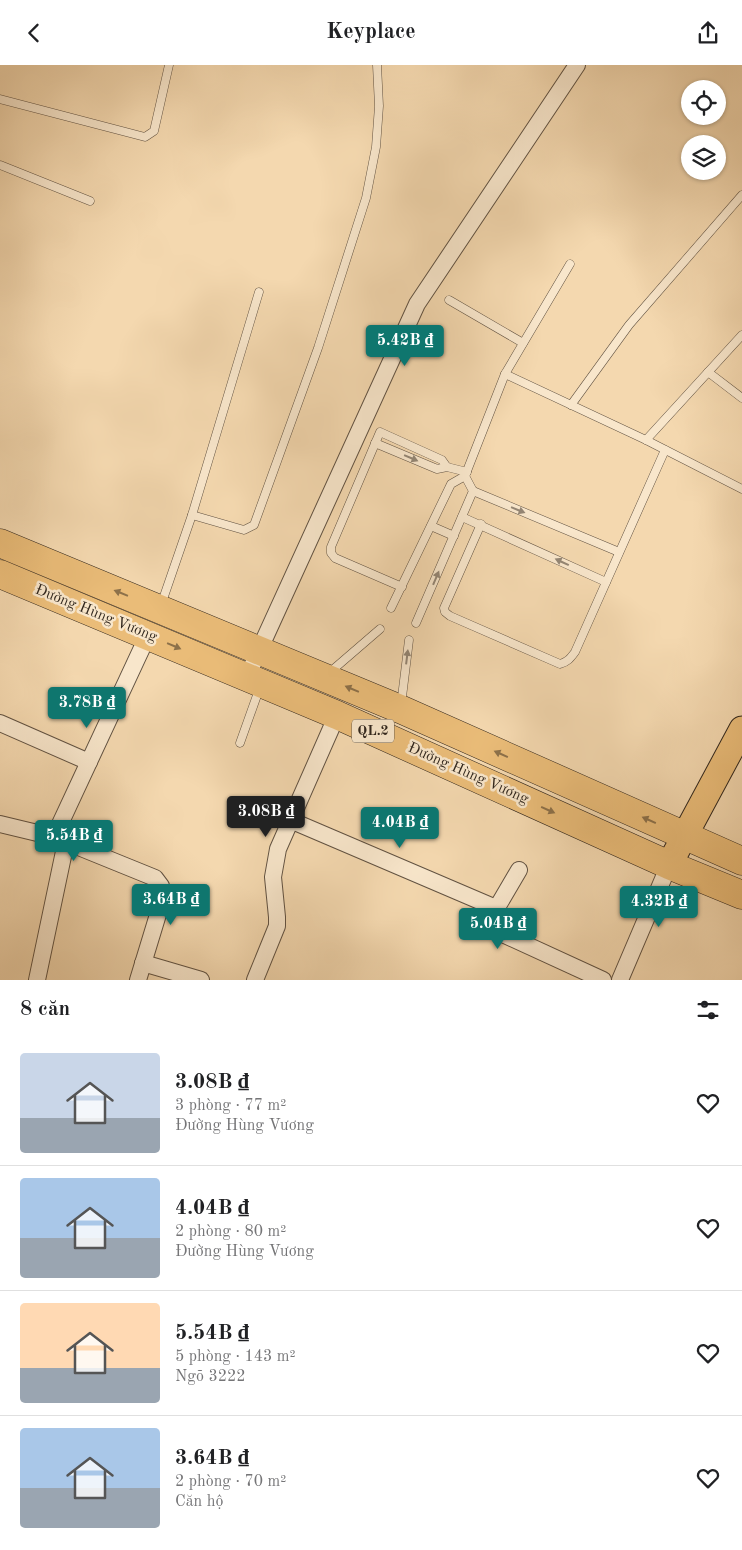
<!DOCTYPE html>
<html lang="vi">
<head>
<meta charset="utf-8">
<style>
	body { margin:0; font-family:"Old Standard TT",serif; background:#f6f6f6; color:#202124; height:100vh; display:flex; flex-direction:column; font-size:19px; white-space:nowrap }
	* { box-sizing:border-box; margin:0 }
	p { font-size:16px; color:#757577 }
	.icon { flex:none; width:28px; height:28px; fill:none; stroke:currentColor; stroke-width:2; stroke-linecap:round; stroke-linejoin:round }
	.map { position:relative; height:915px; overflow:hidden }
	.sheet { display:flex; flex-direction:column; background:#fff; flex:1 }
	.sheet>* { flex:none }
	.fabs { position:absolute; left:681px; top:15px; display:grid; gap:10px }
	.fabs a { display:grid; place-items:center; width:45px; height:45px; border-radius:50%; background:#fff; box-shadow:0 1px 4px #0004; font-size:25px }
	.price { position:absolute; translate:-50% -42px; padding:0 11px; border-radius:5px; background:#0f766e; color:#fff; font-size:16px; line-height:32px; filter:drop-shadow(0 1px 2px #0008) }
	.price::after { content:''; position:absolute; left:50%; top:30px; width:15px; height:11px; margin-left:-8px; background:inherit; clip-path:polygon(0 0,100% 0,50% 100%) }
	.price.active { background:#222; color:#fff }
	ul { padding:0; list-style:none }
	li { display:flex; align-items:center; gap:15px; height:125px; padding:0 20px }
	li+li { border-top:1px solid #e0e0e0 }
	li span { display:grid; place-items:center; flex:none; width:140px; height:100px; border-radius:5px; color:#555 }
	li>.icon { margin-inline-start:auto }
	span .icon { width:60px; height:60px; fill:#fffc; stroke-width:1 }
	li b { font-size:21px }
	h2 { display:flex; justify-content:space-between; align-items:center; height:60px; padding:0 20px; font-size:21px }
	header { display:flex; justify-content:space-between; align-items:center; height:65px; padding:0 20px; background:#fff; font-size:22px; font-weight:800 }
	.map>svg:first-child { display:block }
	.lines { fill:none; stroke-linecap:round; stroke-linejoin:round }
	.lane-casing { stroke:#615242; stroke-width:9 }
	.street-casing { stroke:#615242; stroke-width:18 }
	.primary-casing { stroke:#30261d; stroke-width:27 }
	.highway-casing { stroke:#30261d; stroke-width:29 }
	.lane { stroke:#f8e6cb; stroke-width:8 }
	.street { stroke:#f8e6cb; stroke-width:16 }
	.primary { stroke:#eabc78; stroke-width:25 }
	.highway { stroke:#eabc78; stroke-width:28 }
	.oneway { fill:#948674 }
	.oneway2 { fill:#8d714a }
	.labels { text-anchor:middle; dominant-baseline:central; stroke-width:5; stroke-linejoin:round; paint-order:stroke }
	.shield { fill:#f8e6cb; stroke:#6c6051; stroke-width:1 }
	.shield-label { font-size:14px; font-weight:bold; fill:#30261d }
	.street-label { font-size:15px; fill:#30261d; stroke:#f8e6cb }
</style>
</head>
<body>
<header><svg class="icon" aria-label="back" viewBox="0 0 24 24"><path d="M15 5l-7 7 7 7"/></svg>Keyplace<svg class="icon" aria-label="share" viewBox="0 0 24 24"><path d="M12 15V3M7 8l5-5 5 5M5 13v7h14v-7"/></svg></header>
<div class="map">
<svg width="742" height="915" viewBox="0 0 742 915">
	<rect width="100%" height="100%" fill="#f4d8af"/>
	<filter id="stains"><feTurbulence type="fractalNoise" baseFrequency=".004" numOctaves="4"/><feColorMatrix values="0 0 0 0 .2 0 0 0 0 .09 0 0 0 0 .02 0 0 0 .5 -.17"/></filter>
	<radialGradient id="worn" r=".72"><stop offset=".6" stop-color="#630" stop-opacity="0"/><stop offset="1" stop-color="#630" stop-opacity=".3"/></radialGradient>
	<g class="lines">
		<g class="lane-casing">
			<g id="lane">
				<path d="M0,34L145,72L154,66L169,0"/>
				<path d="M0,100L90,136"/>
				<path d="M449,235L523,278"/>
				<path d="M708,307L742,333"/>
				<path d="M505,309L646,375L742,424"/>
				<path d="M571,340L629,260L742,130"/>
				<path d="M646,375L742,270"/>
				<path d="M375,378L437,404L447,402L467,407"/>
				<path d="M473,426L619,487"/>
				<path d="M192,450L244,465L254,460L318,283L366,133L376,82L379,41L377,0"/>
				<path d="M462,452L606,517"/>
				<path d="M481,459L444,543L445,547L450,551L560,599C567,597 570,594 575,587L665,385"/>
				<path d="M431,461L454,471"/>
				<path d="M402,522L335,493L331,488V482L380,367L442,395L447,402"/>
				<path d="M161,540L192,450L259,227"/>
				<path d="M391,543L451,419L465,411L505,309L570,199"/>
				<path d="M416,558L473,426L465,411"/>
				<path d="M329,608L380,564"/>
				<path d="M401,640L409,575"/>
				<path d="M240,678L260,622"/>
			</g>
		</g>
		<g class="street-casing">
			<g id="street">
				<path d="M247,612L417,239L577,0"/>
				<path d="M0,658L89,697"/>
				<path d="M290,755L496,843"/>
				<path d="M0,759L54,772L155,813L161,821L163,833L138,915"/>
				<path d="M54,772L148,570"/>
				<path d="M519,805L492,851L490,857L494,865L603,915"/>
				<path d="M143,898L201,915"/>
				<path d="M37,915L66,777"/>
				<path d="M255,915L277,861V852L273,812L278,784L337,650"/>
				<path d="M620,915L669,800"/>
			</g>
		</g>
		<g class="primary-casing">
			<path id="primary" d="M669,800L742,664"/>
		</g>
		<g class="highway-casing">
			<g id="highway">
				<path d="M0,478L400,644L742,796"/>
				<path d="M0,509L337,650L669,800L742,830"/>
			</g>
		</g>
		<use href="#lane" class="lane"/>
		<use href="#street" class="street"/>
		<use href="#primary" class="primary"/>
		<use href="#highway" class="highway"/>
	</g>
	<defs><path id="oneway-solid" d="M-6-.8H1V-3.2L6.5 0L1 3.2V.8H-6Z" transform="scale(1.25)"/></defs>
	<g class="oneway">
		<use href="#oneway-solid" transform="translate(411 393) rotate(23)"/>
		<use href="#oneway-solid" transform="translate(518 445) rotate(22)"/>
		<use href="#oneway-solid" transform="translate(562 497) rotate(-155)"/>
		<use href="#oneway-solid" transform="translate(436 513) rotate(-67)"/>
		<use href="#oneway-solid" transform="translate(407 592) rotate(-83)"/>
	</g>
	<g class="oneway2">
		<use href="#oneway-solid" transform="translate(121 528) rotate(-158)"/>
		<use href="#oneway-solid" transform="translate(174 581) rotate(23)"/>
		<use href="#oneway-solid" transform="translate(352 624) rotate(-157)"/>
		<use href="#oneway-solid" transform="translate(501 689) rotate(-156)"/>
		<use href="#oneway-solid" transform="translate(548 745) rotate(24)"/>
		<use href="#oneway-solid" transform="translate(649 755) rotate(-156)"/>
	</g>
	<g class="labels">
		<rect class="shield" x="352" y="654.5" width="42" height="23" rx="4"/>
		<g class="shield-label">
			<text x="373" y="666">QL.2</text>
		</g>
		<g class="street-label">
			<text transform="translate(96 549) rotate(22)">Đường Hùng Vương</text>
			<text transform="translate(468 709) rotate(24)">Đường Hùng Vương</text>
		</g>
	</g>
	<rect width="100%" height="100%" filter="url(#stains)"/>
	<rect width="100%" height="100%" fill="url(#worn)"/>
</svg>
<div class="fabs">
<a><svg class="icon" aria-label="locate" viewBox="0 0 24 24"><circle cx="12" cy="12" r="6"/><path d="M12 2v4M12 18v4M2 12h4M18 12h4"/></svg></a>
<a><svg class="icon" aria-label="layers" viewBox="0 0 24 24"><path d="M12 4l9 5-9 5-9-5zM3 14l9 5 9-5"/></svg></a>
</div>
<b class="price" style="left:405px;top:302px">5.42B ₫</b>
<b class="price" style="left:87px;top:664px">3.78B ₫</b>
<b class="price active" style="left:266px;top:773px">3.08B ₫</b>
<b class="price" style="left:400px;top:784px">4.04B ₫</b>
<b class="price" style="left:74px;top:797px">5.54B ₫</b>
<b class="price" style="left:171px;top:861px">3.64B ₫</b>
<b class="price" style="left:659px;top:863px">4.32B ₫</b>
<b class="price" style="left:498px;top:885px">5.04B ₫</b>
</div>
<section class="sheet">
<h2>8 căn<svg class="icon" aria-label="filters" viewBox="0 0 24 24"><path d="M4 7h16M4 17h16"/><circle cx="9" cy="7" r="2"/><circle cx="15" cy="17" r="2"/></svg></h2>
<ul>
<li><span style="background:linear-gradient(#c9d6e8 65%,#9aa5b1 0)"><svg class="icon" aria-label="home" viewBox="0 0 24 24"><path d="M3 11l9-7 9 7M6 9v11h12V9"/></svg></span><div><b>3.08B ₫</b><p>3 phòng · 77 m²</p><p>Đường Hùng Vương</p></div><svg class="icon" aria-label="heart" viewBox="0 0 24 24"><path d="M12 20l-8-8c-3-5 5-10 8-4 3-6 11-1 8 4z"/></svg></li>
<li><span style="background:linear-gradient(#a9c7e8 60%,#9aa5b1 0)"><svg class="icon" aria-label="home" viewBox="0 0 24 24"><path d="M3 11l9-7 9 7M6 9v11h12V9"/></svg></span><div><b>4.04B ₫</b><p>2 phòng · 80 m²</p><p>Đường Hùng Vương</p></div><svg class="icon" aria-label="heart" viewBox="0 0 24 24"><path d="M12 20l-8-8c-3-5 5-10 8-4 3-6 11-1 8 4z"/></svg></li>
<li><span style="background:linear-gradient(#ffd9b3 65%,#9aa5b1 0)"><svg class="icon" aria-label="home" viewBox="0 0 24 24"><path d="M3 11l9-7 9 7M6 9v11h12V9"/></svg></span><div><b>5.54B ₫</b><p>5 phòng · 143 m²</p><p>Ngõ 3222</p></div><svg class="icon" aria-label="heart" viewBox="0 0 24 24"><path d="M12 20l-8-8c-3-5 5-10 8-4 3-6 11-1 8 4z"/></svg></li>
<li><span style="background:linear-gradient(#a9c7e8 60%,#9aa5b1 0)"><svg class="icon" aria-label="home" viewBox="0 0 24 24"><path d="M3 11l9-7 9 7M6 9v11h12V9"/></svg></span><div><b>3.64B ₫</b><p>2 phòng · 70 m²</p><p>Căn hộ</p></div><svg class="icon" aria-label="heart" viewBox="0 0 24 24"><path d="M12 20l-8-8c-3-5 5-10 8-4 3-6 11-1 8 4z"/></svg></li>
</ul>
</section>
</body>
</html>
